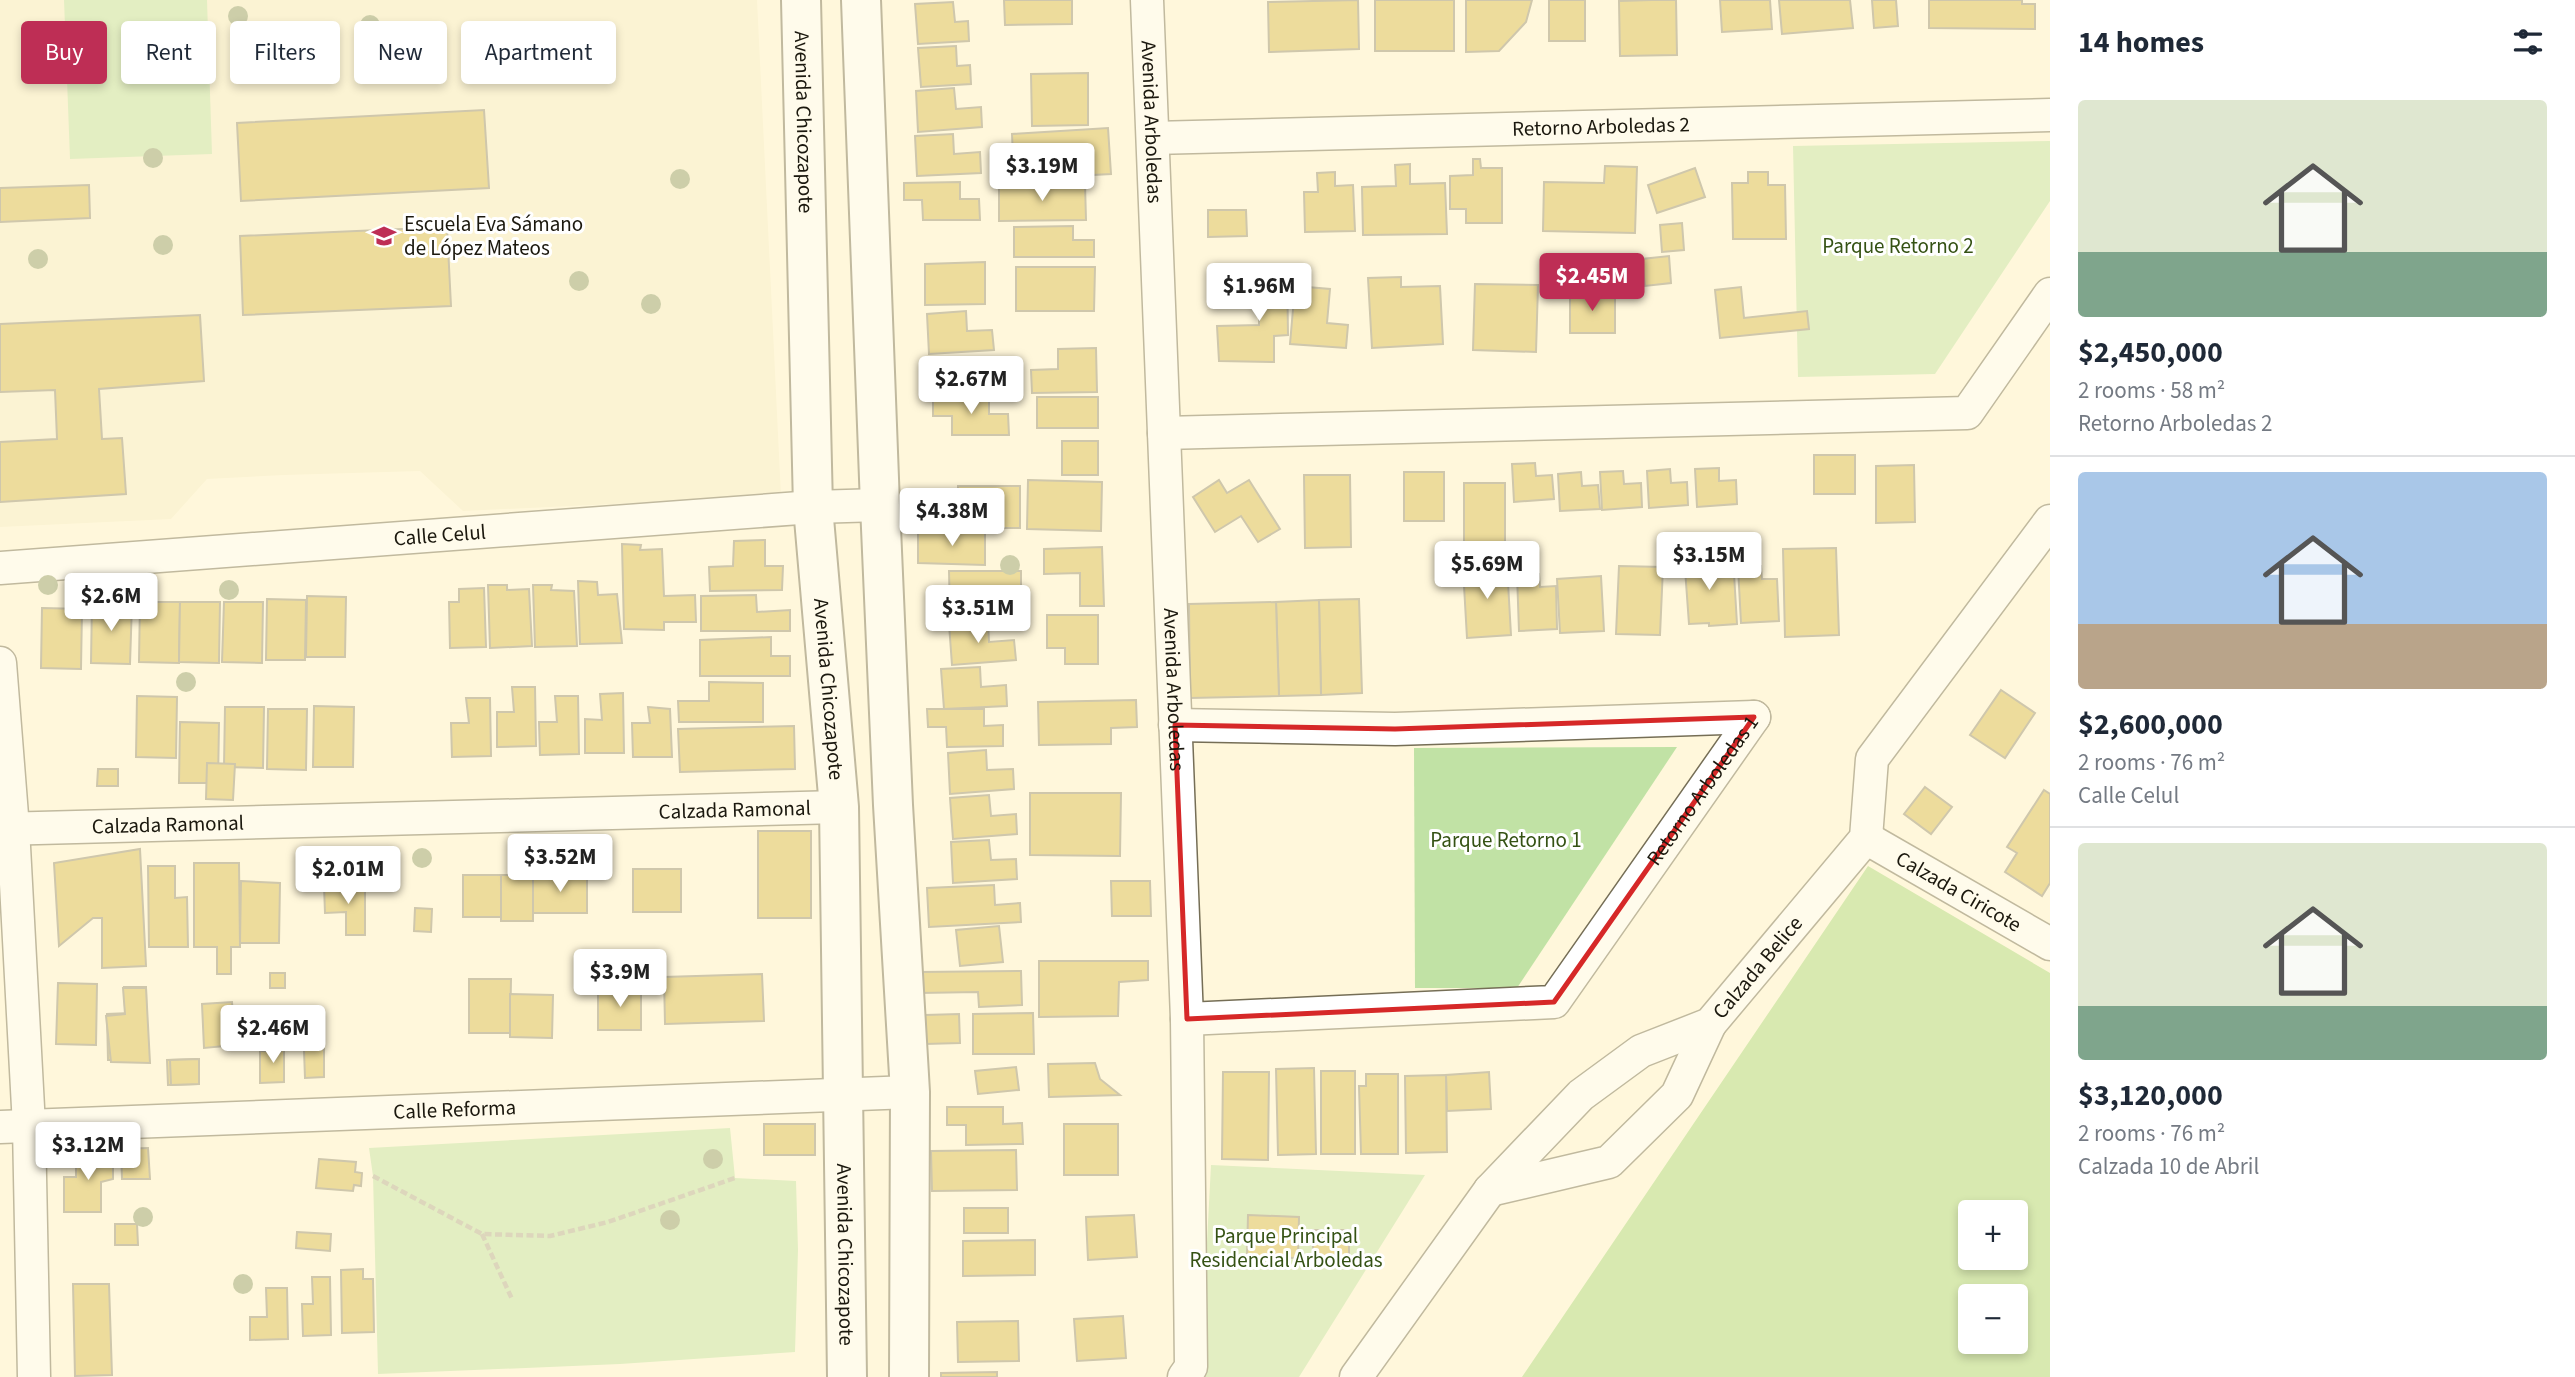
<!DOCTYPE html>
<html lang="en">
<head>
<meta charset="utf-8">
<style>
	body { margin:0; font-family:"Source Sans 3",sans-serif; background:#f6f6f7; color:#1f2937; height:100vh; display:flex; flex-direction:column; font-size:26px; white-space:nowrap }
	* { box-sizing:border-box; margin:0 }
	p { font-size:23px; color:#747a83 }
	.icon { flex:none; width:38px; height:38px; fill:none; stroke:currentColor; stroke-width:2; stroke-linecap:round; stroke-linejoin:round }
	.map { position:relative; flex:1; overflow:hidden }
	.side { display:flex; flex-direction:column; background:#fff; width:525px }
	.side>* { flex:none }
	.hud { position:absolute; left:21px; top:21px; width:665px; height:63px; display:flex; gap:14px }
	.buttons { position:absolute; left:1958px; top:1200px; display:grid; gap:14px }
	.buttons a { display:grid; place-items:center; width:70px; height:70px; border-radius:7px; background:#fff; box-shadow:0 4px 10px #0003; font-size:35px }
	.price { position:absolute; translate:-50% -60px; padding:0 16px; border-radius:7px; background:#fff; color:#222; font-size:23px; line-height:46px; filter:drop-shadow(0 2px 4px #0008) }
	.price::after { content:''; position:absolute; left:50%; top:42px; width:21px; height:16px; margin-left:-10px; background:inherit; clip-path:polygon(0 0,100% 0,50% 100%) }
	.price.current { background:#be2e55; color:#fff }
	ul { padding:0; list-style:none }
	li { display:grid; align-content:center; gap:14px; height:371px; padding:0 28px }
	li+li { border-top:2px solid #e0e1e3 }
	li span { display:grid; place-items:center; height:217px; border-radius:7px; color:#555 }
	li>.icon { margin-inline-start:auto }
	span .icon { width:126px; height:126px; fill:#fffc; stroke-width:1 }
	li b { font-size:30px }
	h2 { display:flex; justify-content:space-between; align-items:center; height:84px; padding:0 28px; font-size:30px }
	.tag { padding:0 24px; border-radius:7px; background:#fff; box-shadow:0 4px 10px #0003; font-size:24px; line-height:63px }
	.tag.current { background:#be2e55; color:#fff }
	main { display:flex; flex:1; min-height:0 }
	.map>svg:first-child { display:block }
	.built { fill:#f7edca }
	.green { fill:#c1e2a5 }
	.forest { fill:#a8d77d; fill-rule:evenodd }
	.building { fill:#d8bb51; stroke:#948c73; stroke-width:2 }
	.lines { fill:none; stroke-linecap:round; stroke-linejoin:round }
	.street-casing { stroke:#756e56; stroke-width:35 }
	.secondary-casing { stroke:#756e56; stroke-width:42 }
	.path { stroke:#b3ad97; stroke-width:4.5; stroke-dasharray:7 3.5; stroke-linecap:butt }
	.street { stroke:#fff; stroke-width:32 }
	.secondary { stroke:#fff; stroke-width:38 }
	.tree { fill:#909c6e }
	.marked { fill:none; stroke:#d62828; stroke-width:5; stroke-linejoin:round }
	.labels { text-anchor:middle; dominant-baseline:central; stroke-width:6; stroke-linejoin:round; paint-order:stroke }
	.street-label { font-size:21px; fill:#1b180e; stroke:#fff }
	.poi-label { font-size:21px; fill:#1b180e; stroke:#fff; text-anchor:start }
	.park-label { font-size:21px; fill:#355214; stroke:#fff }
</style>
</head>
<body>
<main>
<div class="map">
<svg width="2050" height="1377" viewBox="0 0 2050 1377">
	<rect width="100%" height="100%" fill="#fff7db"/>
	<path class="built" d="M0,0H757L781,496L463,511L420,471L284,475L207,479L171,519L0,527Z"/>
	<g class="green">
		<path d="M64,0H207L212,154L70,159Z"/>
		<path d="M2050,141V201L1935,374L1798,377L1793,146Z"/>
		<path d="M1677,747L1517,988H1415L1414,748Z"/>
		<path d="M730,1128L735,1178L796,1181L798,1250L795,1352L620,1364L378,1374L373,1176L369,1148Z"/>
		<path d="M1211,1165L1425,1175L1299,1377H1200Z"/>
	</g>
	<path class="forest" d="M1868,866L2050,973V1377H1522ZM1970,1213H2016V1258H1970ZM1970,1297H2016V1342H1970Z"/>
	<g class="building">
		<path d="M1004,0H1072V24L1005,25Z"/>
		<path d="M1358,0L1359,49L1269,52L1268,2Z"/>
		<rect x="1375" y="0" width="79" height="51"/>
		<path d="M1466,0H1532L1526,22L1499,51L1466,52Z"/>
		<rect x="1549" y="0" width="36" height="41"/>
		<path d="M1652,0H1676L1677,55L1620,56L1619,1Z"/>
		<path d="M1720,0H1770L1772,29L1722,32Z"/>
		<path d="M1779,0H1850L1853,28L1782,34Z"/>
		<path d="M1872,0H1896L1898,26L1874,28Z"/>
		<path d="M1929,0H2022V4H2035V29L1929,28Z"/>
		<path d="M953,2L955,22L968,21L969,41L918,44L915,4Z"/>
		<path d="M956,46L957,66L970,65L971,84L921,87L918,48Z"/>
		<path d="M1088,73V125L1032,126L1031,74Z"/>
		<path d="M954,88L956,109L981,107L982,127L918,132L916,91Z"/>
		<path d="M484,110L489,188L241,201L237,123Z"/>
		<path d="M1108,128L1111,174L1014,179L1012,134Z"/>
		<path d="M953,134L954,154L980,152L981,173L917,176L915,136Z"/>
		<path d="M1473,159H1480L1481,168H1502V223H1466V209H1450V176L1473,175Z"/>
		<path d="M1410,164V184L1445,183L1447,234L1363,235L1362,187L1396,186L1395,165Z"/>
		<path d="M1605,166L1637,167L1635,233L1543,231L1544,182L1604,183Z"/>
		<path d="M1695,168L1705,197L1657,213L1648,185Z"/>
		<path d="M1335,172V186L1353,185L1355,231L1305,232L1304,192H1318L1317,173Z"/>
		<path d="M1748,172H1768V185H1785L1786,239H1733L1732,183H1748Z"/>
		<path d="M960,182V199H979L980,220H923L922,200H904V183Z"/>
		<path d="M1085,184L1086,220L999,221V185Z"/>
		<path d="M89,185L90,218L0,222V188Z"/>
		<path d="M1208,210H1246L1247,236L1208,237Z"/>
		<path d="M1682,223L1684,250L1662,252L1660,225Z"/>
		<path d="M1073,226V240H1094V257H1014V227Z"/>
		<path d="M447,227L451,306L243,315L240,236Z"/>
		<path d="M1669,256L1671,283L1645,286L1642,259Z"/>
		<path d="M985,262V304L925,305V264Z"/>
		<path d="M1260,266L1287,267L1288,335L1274,336V362L1219,361L1217,326L1259,325Z"/>
		<path d="M1016,267H1095L1094,311H1016Z"/>
		<path d="M1401,277V287L1440,286L1443,344L1372,348L1368,278Z"/>
		<path d="M1475,284L1538,285L1536,352L1473,350Z"/>
		<path d="M1295,286L1330,289L1327,323L1348,325L1346,348L1290,344Z"/>
		<path d="M1741,287L1744,318L1807,311L1809,329L1720,338L1715,290Z"/>
		<rect x="1570" y="294" width="45" height="39"/>
		<path d="M966,311L967,331L992,330L994,350L929,354L927,314Z"/>
		<path d="M200,315L204,381L99,389L102,439L122,438L126,494L0,502V442L57,439L55,390L0,392V324Z"/>
		<path d="M1096,348L1097,392L1032,393L1031,370L1058,369V349Z"/>
		<path d="M989,397V414H1008L1009,435H952V416H933V398Z"/>
		<rect x="1037" y="397" width="61" height="31"/>
		<rect x="1062" y="441" width="36" height="34"/>
		<rect x="1814" y="455" width="41" height="39"/>
		<path d="M1535,463L1536,476L1552,475L1554,499L1514,502L1512,464Z"/>
		<path d="M1914,465L1915,522L1876,523V466Z"/>
		<path d="M1719,468V481L1736,480L1737,504L1697,507L1695,469Z"/>
		<path d="M1670,469L1671,483L1687,482L1688,505L1649,508L1647,471Z"/>
		<path d="M1623,471L1624,484L1641,483L1642,507L1602,510L1600,472Z"/>
		<rect x="1404" y="472" width="40" height="49"/>
		<path d="M1581,472L1582,486L1598,485L1600,509L1560,511L1558,474Z"/>
		<path d="M1304,475H1350L1351,547L1305,548Z"/>
		<path d="M1028,480L1102,482L1101,531L1027,529Z"/>
		<path d="M1219,480L1227,493L1249,480L1280,529L1258,542L1241,516L1215,532L1193,497Z"/>
		<rect x="1464" y="483" width="41" height="60"/>
		<rect x="958" y="486" width="62" height="42"/>
		<path d="M918,531L985,532V565L918,563Z"/>
		<path d="M765,540V566H783L782,590L710,591L709,567L733,566L734,541Z"/>
		<path d="M622,544L641,545L640,550L662,549L664,596L695,595L696,622H664V630L624,629Z"/>
		<path d="M1102,547L1104,606H1080V573L1044,574V549Z"/>
		<path d="M1836,548L1839,635L1785,637L1783,549Z"/>
		<path d="M1717,553L1719,575L1734,574L1737,624L1709,626V623L1689,624L1684,555Z"/>
		<path d="M1507,565L1511,635L1467,638L1463,568Z"/>
		<path d="M1619,566L1663,567L1660,635L1616,634Z"/>
		<path d="M1761,566L1762,579H1777L1779,621L1741,623L1738,567Z"/>
		<path d="M949,571H1021V612L950,613Z"/>
		<path d="M1517,574H1539L1540,587L1556,586L1557,629L1519,631Z"/>
		<path d="M1601,576L1604,631L1560,633L1557,579Z"/>
		<path d="M578,581L597,582L598,595L617,594L622,643L580,644Z"/>
		<path d="M488,585H507V590L529,589L532,646L490,648Z"/>
		<path d="M533,585H552L551,590L574,591L577,646L535,647Z"/>
		<path d="M484,588L486,647L450,648L449,602H459V589Z"/>
		<path d="M756,595L757,612L790,610V631H701V596Z"/>
		<path d="M307,596L346,597L345,657H306Z"/>
		<path d="M267,599L306,600L305,660H266Z"/>
		<path d="M1359,599L1362,693L1321,695L1319,600Z"/>
		<path d="M1319,600L1321,695L1279,696L1276,602Z"/>
		<path d="M92,602L132,603L130,664L91,663Z"/>
		<path d="M140,602H180L179,663L139,662Z"/>
		<path d="M180,602H220L219,663L179,662Z"/>
		<path d="M224,602H263L262,663L222,662Z"/>
		<path d="M1276,602L1279,696L1190,698L1189,604Z"/>
		<path d="M42,608L82,609L81,669L41,668Z"/>
		<path d="M1047,615H1098V664H1065V648H1047Z"/>
		<path d="M988,621L989,642L1014,640L1016,660L952,665L949,624Z"/>
		<path d="M771,637V656H790V676H700V640Z"/>
		<path d="M980,667L981,687L1006,685L1007,706L944,709L941,669Z"/>
		<path d="M709,682L763,683V722H679L678,701H709Z"/>
		<path d="M512,687H535L536,746L497,747V712H514Z"/>
		<path d="M2001,690L2035,713L2005,758L1970,735Z"/>
		<path d="M623,693L624,753H585V719L602,720L600,694Z"/>
		<path d="M137,696L177,697L176,758L136,757Z"/>
		<path d="M555,696H578L579,754L540,755L539,722H557Z"/>
		<path d="M466,698H490L491,756L452,757L451,723H469Z"/>
		<path d="M1136,700L1137,727L1111,728V744L1039,745L1038,702Z"/>
		<path d="M314,706L354,707L353,767H313Z"/>
		<path d="M225,707H264L263,768L224,767Z"/>
		<path d="M648,707L670,709L672,757H633L632,723H650Z"/>
		<path d="M268,709H307L306,770L267,769Z"/>
		<path d="M927,709H984V726L1003,725V746L947,747L946,727H928Z"/>
		<path d="M180,722L219,723L218,783H179Z"/>
		<path d="M794,726L795,769L680,772L678,729Z"/>
		<path d="M986,750L987,770L1013,769L1014,789L950,794L948,753Z"/>
		<path d="M207,763L235,764L233,800L206,799Z"/>
		<path d="M98,769H118V786H97Z"/>
		<path d="M1925,787L1952,807L1931,834L1904,814Z"/>
		<path d="M2044,790L2050,794V883L2042,896L2005,872L2017,853L2007,847Z"/>
		<path d="M1030,793H1121L1120,856L1030,855Z"/>
		<path d="M989,795L991,816L1016,814L1017,834L953,839L950,798Z"/>
		<rect x="758" y="831" width="53" height="87"/>
		<path d="M989,840L991,860L1016,859L1017,879L953,883L951,842Z"/>
		<path d="M140,849L146,966L102,968V918H93L59,946L54,863Z"/>
		<path d="M194,863H239L240,947H231V974H217V947H194Z"/>
		<path d="M148,866H175V898L187,897L188,947H149Z"/>
		<rect x="633" y="869" width="48" height="43"/>
		<rect x="463" y="875" width="38" height="42"/>
		<rect x="501" y="875" width="32" height="46"/>
		<rect x="533" y="875" width="54" height="38"/>
		<path d="M241,881L280,883L279,943H240Z"/>
		<path d="M1111,881H1150L1151,916H1112Z"/>
		<path d="M324,885H365V935H346V912L325,913Z"/>
		<path d="M994,885L995,905L1020,903L1021,922L929,927L927,888Z"/>
		<path d="M415,908L432,909L431,932L414,931Z"/>
		<path d="M999,926L1003,962L960,966L956,930Z"/>
		<path d="M1039,961H1148V980L1119,982L1118,1016L1039,1017Z"/>
		<path d="M1021,971L1022,1005L979,1007L978,992L919,993V972Z"/>
		<rect x="270" y="973" width="15" height="15"/>
		<path d="M762,974L764,1021L665,1024L664,977Z"/>
		<path d="M469,979H511L510,1033H469Z"/>
		<path d="M58,983L97,984L96,1045L56,1044Z"/>
		<path d="M124,987H146L147,1054H136V1060H108L107,1014L131,1013V1008H125Z"/>
		<rect x="598" y="987" width="43" height="43"/>
		<path d="M123,988H146L150,1063L111,1062L106,1016L125,1014Z"/>
		<path d="M510,994L553,995L552,1038L510,1037Z"/>
		<path d="M232,1002L235,1045L204,1048L202,1004Z"/>
		<path d="M1033,1013L1034,1054H973V1014Z"/>
		<path d="M959,1014L960,1043L925,1044V1015Z"/>
		<path d="M281,1029H284V1082L260,1083V1051H281Z"/>
		<path d="M324,1049V1077L305,1078L304,1050Z"/>
		<path d="M197,1059V1084L168,1085L167,1060Z"/>
		<path d="M199,1059V1084L171,1085L170,1060Z"/>
		<path d="M1095,1063L1100,1079L1120,1095L1049,1097L1048,1064Z"/>
		<path d="M1016,1067L1019,1090L978,1094L975,1071Z"/>
		<path d="M1314,1068L1316,1154L1278,1155L1276,1069Z"/>
		<rect x="1321" y="1071" width="34" height="83"/>
		<path d="M1223,1072H1269L1268,1160L1222,1159Z"/>
		<path d="M1489,1072L1491,1109L1447,1111L1446,1075Z"/>
		<path d="M1366,1074H1398V1154H1361L1359,1086H1366Z"/>
		<path d="M1446,1075L1447,1152L1406,1153L1405,1076Z"/>
		<path d="M947,1107H1003V1124L1022,1123L1023,1144L966,1145V1125H947Z"/>
		<rect x="764" y="1124" width="51" height="31"/>
		<rect x="1064" y="1124" width="54" height="51"/>
		<path d="M148,1148L150,1179H122L121,1149Z"/>
		<path d="M1016,1150L1017,1190L932,1191L931,1151Z"/>
		<path d="M113,1151V1179L101,1182V1212H64V1177H76V1152Z"/>
		<path d="M319,1159L356,1162L355,1172L362,1173L361,1186L354,1185L353,1191L316,1188Z"/>
		<rect x="964" y="1208" width="44" height="25"/>
		<path d="M1134,1215L1137,1257L1088,1260L1086,1217Z"/>
		<path d="M1248,1215L1299,1217L1298,1258L1247,1257Z"/>
		<path d="M115,1224H137L138,1245H115Z"/>
		<rect x="1313" y="1230" width="36" height="28"/>
		<path d="M297,1232L331,1234L330,1251L296,1248Z"/>
		<path d="M1035,1240V1275L963,1276V1241Z"/>
		<path d="M363,1269V1279H373L374,1332L342,1333L341,1270Z"/>
		<path d="M312,1277H330L331,1335L303,1336L302,1304H313Z"/>
		<path d="M73,1284H109L112,1375L75,1376Z"/>
		<path d="M266,1288H287L288,1339L250,1340V1317H267Z"/>
		<path d="M1123,1316L1126,1358L1077,1361L1074,1319Z"/>
		<path d="M1018,1321L1019,1361L958,1362L957,1322Z"/>
		<path d="M997,1372V1377H941V1373Z"/>
	</g>
	<g class="lines">
		<g class="street-casing">
			<g id="street">
				<path id="s1" d="M1147,0L1187,1019L1191,1367L1184,1377"/>
				<path id="s2" d="M1153,138L2050,115"/>
				<path d="M1164,433L1967,413L2050,294"/>
				<path id="s3" d="M0,568L813,507L880,505"/>
				<path d="M0,663L13,828L29,1126L34,1377"/>
				<path d="M1175,725L1395,729L1754,717"/>
				<path id="s4" d="M0,829L839,807"/>
				<path id="s5" d="M1866,838L2050,944"/>
				<path id="s6" d="M1187,1019L1554,1002L1754,717"/>
				<path id="s7" d="M0,1127L910,1092"/>
				<path d="M1490,1190L1609,1162L1677,1095L1710,1024"/>
				<path id="s8" d="M1356,1377L1490,1190L1581,1095L1641,1051L1710,1024L1866,838L1872,759L2050,521"/>
			</g>
		</g>
		<g class="secondary-casing">
			<g id="secondary">
				<path id="s9" d="M801,0L813,507L839,807L847,1377"/>
				<path d="M861,0L880,505L893,805L910,1092L909,1377"/>
			</g>
		</g>
		<g class="path">
			<path d="M373,1176L482,1234L550,1236L608,1222L735,1178"/>
			<path d="M482,1234L512,1299"/>
		</g>
		<use href="#street" class="street"/>
		<use href="#secondary" class="secondary"/>
	</g>
	<g class="tree">
		<circle cx="238" cy="16" r="10"/>
		<circle cx="370" cy="25" r="10"/>
		<circle cx="153" cy="158" r="10"/>
		<circle cx="680" cy="179" r="10"/>
		<circle cx="163" cy="245" r="10"/>
		<circle cx="38" cy="259" r="10"/>
		<circle cx="579" cy="281" r="10"/>
		<circle cx="651" cy="304" r="10"/>
		<circle cx="1010" cy="565" r="10"/>
		<circle cx="48" cy="585" r="10"/>
		<circle cx="229" cy="590" r="10"/>
		<circle cx="186" cy="682" r="10"/>
		<circle cx="422" cy="858" r="10"/>
		<circle cx="713" cy="1159" r="10"/>
		<circle cx="143" cy="1217" r="10"/>
		<circle cx="670" cy="1220" r="10"/>
		<circle cx="243" cy="1284" r="10"/>
	</g>
	<path d="M0 0H2050V1377H0ZM1754,717L1554,1002L1187,1019L1175,725L1395,729Z" fill="#fff7db" fill-opacity=".55" fill-rule="evenodd"/>
	<path class="marked" d="M1754,717L1554,1002L1187,1019L1175,725L1395,729Z"/>
	<defs>
		<g id="school-bare" transform="scale(1.89)"><path d="M0-5L7-2L0 1L-7-2ZM-4 1L0 2.5L4 1V4Q0 6-4 4Z" fill="#be2e55" stroke="#fff" stroke-width="2.5" paint-order="stroke"/></g>
	</defs>
	<g fill-rule="evenodd">
		<use href="#school-bare" x="384" y="236"/>
	</g>
	<g class="labels">
		<g class="street-label">
			<text stroke="none"><textPath href="#s9" startOffset="122">Avenida Chicozapote</textPath></text>
			<text stroke="none"><textPath href="#s1" startOffset="122">Avenida Arboledas</textPath></text>
			<text stroke="none"><textPath href="#s2" startOffset="448">Retorno Arboledas 2</textPath></text>
			<text stroke="none"><textPath href="#s3" startOffset="441">Calle Celul</textPath></text>
			<text stroke="none"><textPath href="#s9" startOffset="690">Avenida Chicozapote</textPath></text>
			<text stroke="none"><textPath href="#s1" startOffset="690">Avenida Arboledas</textPath></text>
			<text stroke="none"><textPath href="#s6" startOffset="626">Retorno Arboledas 1</textPath></text>
			<text stroke="none"><textPath href="#s4" startOffset="735">Calzada Ramonal</textPath></text>
			<text stroke="none"><textPath href="#s4" startOffset="168">Calzada Ramonal</textPath></text>
			<text stroke="none"><textPath href="#s5" startOffset="107">Calzada Ciricote</textPath></text>
			<text stroke="none"><textPath href="#s8" startOffset="584">Calzada Belice</textPath></text>
			<text stroke="none"><textPath href="#s7" startOffset="455">Calle Reforma</textPath></text>
			<text stroke="none"><textPath href="#s9" startOffset="1256">Avenida Chicozapote</textPath></text>
		</g>
		<g class="poi-label">
			<text x="404" y="224">Escuela Eva Sámano<tspan x="404" dy="24">de López Mateos</tspan></text>
		</g>
		<g class="park-label">
			<text x="1898" y="246">Parque Retorno 2</text>
			<text x="1506" y="840">Parque Retorno 1</text>
			<text x="1286" y="1236">Parque Principal<tspan x="1286" dy="24">Residencial Arboledas</tspan></text>
		</g>
	</g>
</svg>
<div class="buttons">
<a>+</a>
<a>−</a>
</div>
<b class="price" style="left:1042px;top:203px">$3.19M</b>
<b class="price current" style="left:1592px;top:313px">$2.45M</b>
<b class="price" style="left:1259px;top:323px">$1.96M</b>
<b class="price" style="left:971px;top:416px">$2.67M</b>
<b class="price" style="left:952px;top:548px">$4.38M</b>
<b class="price" style="left:1709px;top:592px">$3.15M</b>
<b class="price" style="left:1487px;top:601px">$5.69M</b>
<b class="price" style="left:111px;top:633px">$2.6M</b>
<b class="price" style="left:978px;top:645px">$3.51M</b>
<b class="price" style="left:560px;top:894px">$3.52M</b>
<b class="price" style="left:348px;top:906px">$2.01M</b>
<b class="price" style="left:620px;top:1009px">$3.9M</b>
<b class="price" style="left:273px;top:1065px">$2.46M</b>
<b class="price" style="left:88px;top:1182px">$3.12M</b>
<div class="hud">
<a class="tag current">Buy</a>
<a class="tag">Rent</a>
<a class="tag">Filters</a>
<a class="tag">New</a>
<a class="tag">Apartment</a>
</div>
</div>
<section class="side">
<h2>14 homes<svg class="icon" aria-label="filters" viewBox="0 0 24 24"><path d="M4 7h16M4 17h16"/><circle cx="9" cy="7" r="2"/><circle cx="15" cy="17" r="2"/></svg></h2>
<ul>
<li><span style="background:linear-gradient(#dfe7d0 70%,#7fa58c 0)"><svg class="icon" aria-label="home" viewBox="0 0 24 24"><path d="M3 11l9-7 9 7M6 9v11h12V9"/></svg></span><div><b>$2,450,000</b><p>2 rooms · 58 m²</p><p>Retorno Arboledas 2</p></div></li>
<li><span style="background:linear-gradient(#a9c7e8 70%,#b9a48a 0)"><svg class="icon" aria-label="home" viewBox="0 0 24 24"><path d="M3 11l9-7 9 7M6 9v11h12V9"/></svg></span><div><b>$2,600,000</b><p>2 rooms · 76 m²</p><p>Calle Celul</p></div></li>
<li><span style="background:linear-gradient(#dfe7d0 75%,#7fa58c 0)"><svg class="icon" aria-label="home" viewBox="0 0 24 24"><path d="M3 11l9-7 9 7M6 9v11h12V9"/></svg></span><div><b>$3,120,000</b><p>2 rooms · 76 m²</p><p>Calzada 10 de Abril</p></div></li>
</ul>
</section>
</main>
</body>
</html>
